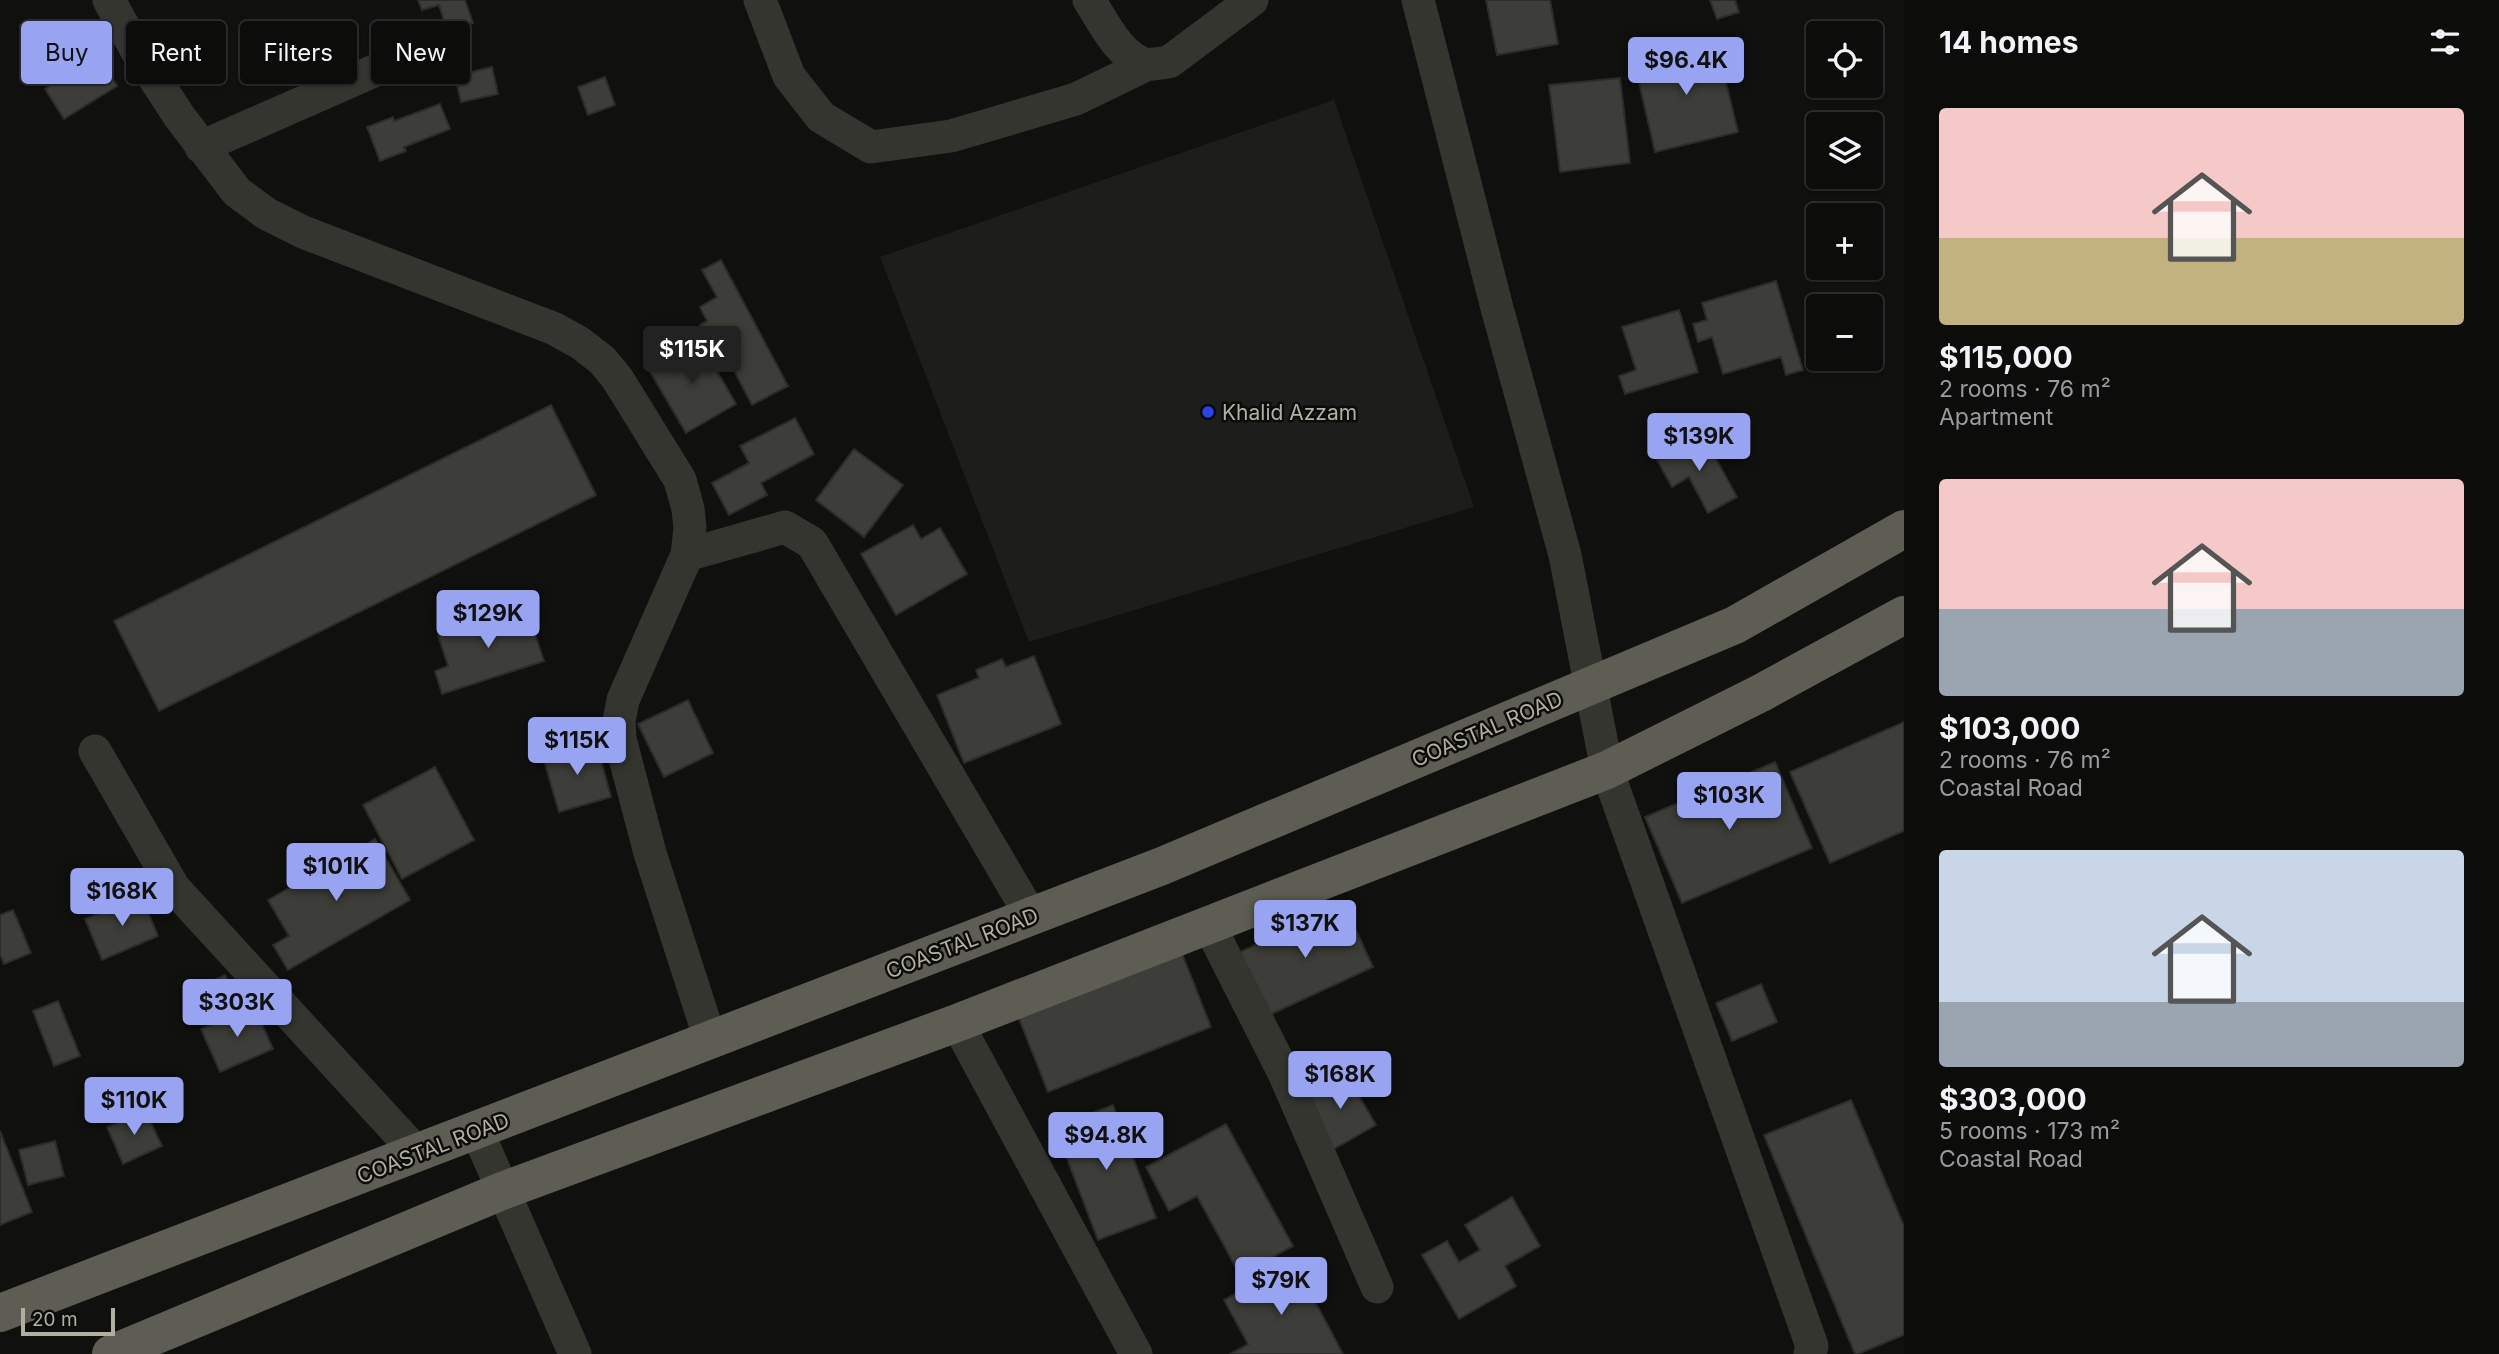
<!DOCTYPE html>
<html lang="en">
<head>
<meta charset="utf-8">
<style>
	body { margin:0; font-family:Inter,sans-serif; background:#151514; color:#f1f3f6; height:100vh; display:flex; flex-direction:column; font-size:26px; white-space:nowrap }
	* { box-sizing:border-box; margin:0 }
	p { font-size:23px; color:#9a9b9d }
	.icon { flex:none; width:38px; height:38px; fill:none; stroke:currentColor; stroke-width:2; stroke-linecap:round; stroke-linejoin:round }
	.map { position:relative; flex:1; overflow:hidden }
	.side { display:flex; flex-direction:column; background:#0c0c0b; width:595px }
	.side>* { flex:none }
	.top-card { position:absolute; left:21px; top:21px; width:665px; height:63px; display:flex; gap:14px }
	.fabs { position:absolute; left:1806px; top:21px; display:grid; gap:14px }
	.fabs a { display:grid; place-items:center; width:77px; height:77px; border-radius:7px; background:#0c0c0b; box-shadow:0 2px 5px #0004,0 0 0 2px #2c2c2c; font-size:35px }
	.scale { position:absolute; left:21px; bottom:18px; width:94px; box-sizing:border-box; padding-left:7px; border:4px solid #b1afa0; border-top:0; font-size:19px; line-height:24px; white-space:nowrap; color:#b1afa0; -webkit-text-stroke:5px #0b0b0a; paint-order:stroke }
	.price { position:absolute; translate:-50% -60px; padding:0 16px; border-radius:7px; background:#98a4f1; color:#111; font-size:23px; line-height:46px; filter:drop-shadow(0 2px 4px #0008) }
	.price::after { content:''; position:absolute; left:50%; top:42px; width:21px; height:16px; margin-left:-10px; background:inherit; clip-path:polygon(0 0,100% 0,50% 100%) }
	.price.selected { background:#222; color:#fff }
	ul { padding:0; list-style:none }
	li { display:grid; align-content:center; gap:14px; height:371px; padding:0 35px }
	li span { display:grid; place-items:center; height:217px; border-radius:7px; color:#555 }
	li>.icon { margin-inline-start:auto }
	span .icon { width:126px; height:126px; fill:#fffc; stroke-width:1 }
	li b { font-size:30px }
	h2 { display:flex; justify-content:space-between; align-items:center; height:84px; padding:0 35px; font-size:30px }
	.pill { padding:0 24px; border-radius:7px; background:#0c0c0b; box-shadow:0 2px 5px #0004,0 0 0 2px #2c2c2c; font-size:24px; line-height:63px }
	.pill.selected { background:#98a4f1; color:#111 }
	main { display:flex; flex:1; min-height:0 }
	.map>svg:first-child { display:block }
	.built { fill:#1d1d1b }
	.building { fill:#3d3d39; stroke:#2c2c29; stroke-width:2 }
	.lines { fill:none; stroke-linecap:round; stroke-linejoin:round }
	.minor { stroke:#353530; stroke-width:33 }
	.trunk { stroke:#5d5d54; stroke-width:38 }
	.poi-dot { fill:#2c43eb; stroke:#0b0b0a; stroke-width:2.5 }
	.labels { text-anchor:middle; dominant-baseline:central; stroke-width:5; stroke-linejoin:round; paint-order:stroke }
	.poi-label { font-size:21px; fill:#b1afa0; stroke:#0b0b0a; text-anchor:start }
	.street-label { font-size:21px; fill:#b1afa0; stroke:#0b0b0a }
</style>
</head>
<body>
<main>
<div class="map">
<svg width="1904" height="1354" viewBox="0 0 1904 1354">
	<rect width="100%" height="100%" fill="#10100f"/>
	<path class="built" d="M1334,100L1474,507L1029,642L880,257Z"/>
	<g class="building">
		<path d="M418,0H465L473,23L447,31L439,5L422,10Z"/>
		<path d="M1486,0H1550L1558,44L1497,55Z"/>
		<path d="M1710,0H1735L1739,12L1717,19Z"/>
		<path d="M80,28L117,86L64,119L45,89L59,80L42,51Z"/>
		<path d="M1716,41L1738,132L1655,152L1634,61Z"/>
		<path d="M492,67L498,94L461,102L455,76Z"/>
		<path d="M605,77L615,105L588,115L578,87Z"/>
		<path d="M1620,78L1630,163L1560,172L1549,85Z"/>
		<path d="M440,104L450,129L404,147L406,151L380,161L367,127L393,117L394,121Z"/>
		<path d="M721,260L788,386L752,405L720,344L712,348L700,325L707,321L700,307L717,297L702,270Z"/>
		<path d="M1776,281L1803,370L1786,375L1781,357L1723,374L1712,337L1698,342L1693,324L1707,320L1702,303Z"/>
		<path d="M1679,310L1698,372L1625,394L1619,376L1636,370L1622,327Z"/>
		<path d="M698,339L736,404L686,433L648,368Z"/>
		<path d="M551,405L596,495L159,711L114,621Z"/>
		<path d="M795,418L814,454L761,483L767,495L729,515L712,483L749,463L740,446Z"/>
		<path d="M1703,435L1737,497L1708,513L1689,477L1672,487L1657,460Z"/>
		<path d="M854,449L903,485L864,537L816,500Z"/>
		<path d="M913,525L921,539L940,528L967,574L896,615L861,554Z"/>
		<path d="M526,607L544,661L442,694L435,671L448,666L438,635Z"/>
		<path d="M1034,656L1061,724L964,763L937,695L979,678L976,670L1002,659L1006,667Z"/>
		<path d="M688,700L713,753L664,777L638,724Z"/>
		<path d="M1904,722V831L1830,863L1790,772Z"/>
		<path d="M596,742L611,797L559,812L543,757Z"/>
		<path d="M1775,762L1812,848L1682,903L1645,817Z"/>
		<path d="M435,767L474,840L402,879L363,805Z"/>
		<path d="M375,839L410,900L288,970L273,945L289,936L268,900Z"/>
		<path d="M141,895L158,936L102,960L85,919Z"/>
		<path d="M1344,904L1373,967L1267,1016L1238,953Z"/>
		<path d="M13,910L31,953L4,964L0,955V915Z"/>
		<path d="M1181,951L1211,1027L1048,1092L1018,1016Z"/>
		<path d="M225,975L238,1003L201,1020L188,992Z"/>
		<path d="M1761,984L1777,1022L1732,1041L1716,1003Z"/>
		<path d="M58,1001L80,1056L54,1066L33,1011Z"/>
		<path d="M254,1006L273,1049L220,1072L201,1029Z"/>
		<path d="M1345,1072L1376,1125L1334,1149L1304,1096Z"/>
		<path d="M1851,1100L1904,1226V1335L1858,1354H1855L1764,1135Z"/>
		<path d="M1113,1105L1156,1218L1098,1240L1055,1127Z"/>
		<path d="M145,1110L162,1146L123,1164L107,1127Z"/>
		<path d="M1226,1124L1293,1246L1240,1275L1197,1196L1169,1211L1146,1167Z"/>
		<path d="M0,1131L32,1212L0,1225Z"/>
		<path d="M55,1141L64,1176L28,1185L19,1150Z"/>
		<path d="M1512,1197L1540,1246L1505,1266L1516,1286L1459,1319L1422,1255L1447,1241L1459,1262L1480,1250L1465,1225Z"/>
		<path d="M1294,1262L1343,1354H1230L1248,1344L1224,1300Z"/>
	</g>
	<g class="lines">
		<g class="minor">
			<path d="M109,0L138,53L179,116L237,192L267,214L303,232L555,329L580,343L602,360L617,378L680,480L688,509L690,528L687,555L623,700L619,721L620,739L650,853L710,1039"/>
			<path d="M760,0L789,76L821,117L871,147L951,136L1076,99L1146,65L1169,62L1252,0"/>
			<path d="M1089,0C1105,24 1117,54 1146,65"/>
			<path d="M1418,0L1497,308L1565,555L1607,770L1812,1346L1810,1354"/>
			<path d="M201,147L399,60"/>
			<path d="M687,555L785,527L812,543L1031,916"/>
			<path d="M95,751L174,888L418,1154"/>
			<path d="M1209,925L1284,1073L1377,1287"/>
			<path d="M957,1023L1136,1354"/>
			<path d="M477,1131L575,1354"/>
		</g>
		<g class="trunk">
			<path d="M0,1313L1162,866L1735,625L1904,529"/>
			<path d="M111,1354L502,1191L957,1023L1607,770L1761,693L1904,615"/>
		</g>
	</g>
	<circle class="poi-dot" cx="1208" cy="412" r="7"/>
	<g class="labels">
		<g class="poi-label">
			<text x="1222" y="412">Khalid Azzam</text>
		</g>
		<g class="street-label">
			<text transform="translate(1487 729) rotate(-23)">COASTAL ROAD</text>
			<text transform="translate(962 943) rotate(-21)">COASTAL ROAD</text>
			<text transform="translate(433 1148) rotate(-21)">COASTAL ROAD</text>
		</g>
	</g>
</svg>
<div class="fabs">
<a><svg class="icon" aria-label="locate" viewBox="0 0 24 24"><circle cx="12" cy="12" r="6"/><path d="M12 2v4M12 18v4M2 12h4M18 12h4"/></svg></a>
<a><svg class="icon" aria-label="layers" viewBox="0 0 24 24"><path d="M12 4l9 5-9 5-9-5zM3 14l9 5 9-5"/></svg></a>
<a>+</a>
<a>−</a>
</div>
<div class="scale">20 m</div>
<b class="price" style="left:1686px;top:97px">$96.4K</b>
<b class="price selected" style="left:692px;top:386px">$115K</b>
<b class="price" style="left:1699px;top:473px">$139K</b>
<b class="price" style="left:488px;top:650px">$129K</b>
<b class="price" style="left:577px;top:777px">$115K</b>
<b class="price" style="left:1729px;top:832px">$103K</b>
<b class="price" style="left:336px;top:903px">$101K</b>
<b class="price" style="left:122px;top:928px">$168K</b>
<b class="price" style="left:1305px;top:960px">$137K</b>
<b class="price" style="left:237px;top:1039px">$303K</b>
<b class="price" style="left:1340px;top:1111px">$168K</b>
<b class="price" style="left:134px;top:1137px">$110K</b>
<b class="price" style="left:1106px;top:1172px">$94.8K</b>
<b class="price" style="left:1281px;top:1317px">$79K</b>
<div class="top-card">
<a class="pill selected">Buy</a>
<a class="pill">Rent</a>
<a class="pill">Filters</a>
<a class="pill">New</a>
</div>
</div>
<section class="side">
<h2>14 homes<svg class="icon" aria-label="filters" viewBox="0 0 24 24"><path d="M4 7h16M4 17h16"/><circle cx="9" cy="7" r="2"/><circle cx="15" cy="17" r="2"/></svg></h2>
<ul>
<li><span style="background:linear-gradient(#f6c9c9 60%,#c2b280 0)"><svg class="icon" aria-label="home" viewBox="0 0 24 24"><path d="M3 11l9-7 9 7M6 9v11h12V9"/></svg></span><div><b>$115,000</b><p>2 rooms · 76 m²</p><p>Apartment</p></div></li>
<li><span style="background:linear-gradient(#f6c9c9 60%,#9aa5b1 0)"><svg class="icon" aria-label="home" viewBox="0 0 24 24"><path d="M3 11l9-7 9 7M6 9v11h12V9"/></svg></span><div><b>$103,000</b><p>2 rooms · 76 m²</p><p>Coastal Road</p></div></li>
<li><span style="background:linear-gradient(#c9d6e8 70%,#9aa5b1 0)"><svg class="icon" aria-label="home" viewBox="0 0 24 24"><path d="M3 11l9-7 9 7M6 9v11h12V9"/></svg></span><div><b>$303,000</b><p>5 rooms · 173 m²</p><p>Coastal Road</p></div></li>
</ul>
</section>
</main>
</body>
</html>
